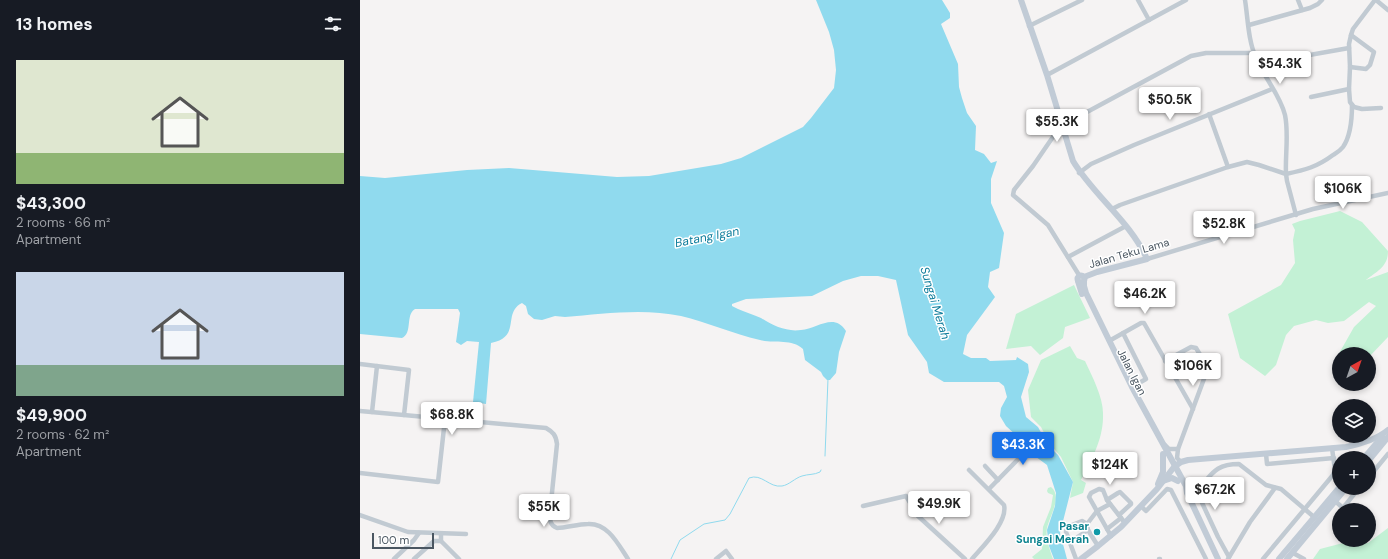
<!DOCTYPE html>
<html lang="en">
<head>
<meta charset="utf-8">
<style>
	body { margin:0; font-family:"DM Sans",sans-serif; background:#242831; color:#f1f3f6; height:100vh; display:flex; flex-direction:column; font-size:15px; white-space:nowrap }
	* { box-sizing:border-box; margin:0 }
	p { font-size:13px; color:#9ea1a6 }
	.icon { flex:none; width:22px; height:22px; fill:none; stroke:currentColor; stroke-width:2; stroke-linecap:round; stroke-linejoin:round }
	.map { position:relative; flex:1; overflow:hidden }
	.side { display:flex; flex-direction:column; background:#171b24; width:360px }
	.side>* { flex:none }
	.needle { width:26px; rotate:40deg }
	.tools { position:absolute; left:972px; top:347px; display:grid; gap:8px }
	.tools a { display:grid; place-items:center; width:44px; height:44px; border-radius:50%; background:#171b24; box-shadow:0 2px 6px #0003; font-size:20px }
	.scale { position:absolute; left:12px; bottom:10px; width:62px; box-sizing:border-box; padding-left:4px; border:2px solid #4a5661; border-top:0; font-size:11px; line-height:14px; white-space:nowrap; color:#4a5661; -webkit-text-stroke:3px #fff; paint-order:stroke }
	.price { position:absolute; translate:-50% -34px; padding:0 9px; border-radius:4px; background:#fff; color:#222; font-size:13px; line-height:26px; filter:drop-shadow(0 1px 2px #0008) }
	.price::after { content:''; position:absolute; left:50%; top:24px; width:12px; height:9px; margin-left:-6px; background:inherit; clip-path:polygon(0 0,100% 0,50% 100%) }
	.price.on { background:#1a73e8; color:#fff }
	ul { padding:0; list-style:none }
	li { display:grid; align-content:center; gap:8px; height:212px; padding:0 16px }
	li span { display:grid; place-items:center; height:124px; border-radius:0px; color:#555 }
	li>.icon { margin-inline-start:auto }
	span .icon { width:72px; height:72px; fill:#fffc; stroke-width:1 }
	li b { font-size:17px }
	h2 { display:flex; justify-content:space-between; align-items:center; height:48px; padding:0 16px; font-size:17px }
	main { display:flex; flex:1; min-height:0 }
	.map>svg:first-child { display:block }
	.green { fill:#c3f1d5 }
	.water { fill:#90daee }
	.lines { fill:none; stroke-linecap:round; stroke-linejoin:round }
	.stream { stroke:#90daee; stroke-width:1 }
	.street { stroke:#c1cad2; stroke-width:4.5 }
	.secondary { stroke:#c1cbd6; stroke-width:6 }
	.culture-dot { fill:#0f9aa8; stroke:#fff; stroke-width:1.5 }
	.labels { text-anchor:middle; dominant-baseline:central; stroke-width:3; stroke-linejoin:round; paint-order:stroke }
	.street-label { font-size:11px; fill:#4a5661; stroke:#fff }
	.culture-label { font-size:11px; font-weight:bold; fill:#0d838f; stroke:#fff; text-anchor:end }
	.water-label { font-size:12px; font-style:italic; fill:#0c7c9b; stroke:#fff }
</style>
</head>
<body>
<main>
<section class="side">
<h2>13 homes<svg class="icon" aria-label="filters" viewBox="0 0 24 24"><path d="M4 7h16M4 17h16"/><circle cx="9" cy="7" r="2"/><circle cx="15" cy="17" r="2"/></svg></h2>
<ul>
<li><span style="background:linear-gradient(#dfe7d0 75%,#8fb573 0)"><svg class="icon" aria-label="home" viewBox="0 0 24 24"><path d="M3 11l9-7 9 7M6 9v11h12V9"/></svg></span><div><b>$43,300</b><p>2 rooms · 66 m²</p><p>Apartment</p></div></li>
<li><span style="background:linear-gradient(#c9d6e8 75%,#7fa58c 0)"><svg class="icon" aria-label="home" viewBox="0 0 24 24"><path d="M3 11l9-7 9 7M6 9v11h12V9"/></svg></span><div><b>$49,900</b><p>2 rooms · 62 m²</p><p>Apartment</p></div></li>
</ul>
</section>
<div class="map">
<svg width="1028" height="559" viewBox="0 0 1028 559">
	<rect width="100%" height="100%" fill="#f5f3f3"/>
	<g class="green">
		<path d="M980,211L1002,222L1028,251C1028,267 1017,271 1006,280L1028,272V337L1009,357V354H979V360L977,357L994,327L1016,306L1009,302L984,321L968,323L956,320L934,326L926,335L916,365L905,376L880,358L868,314L921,285L935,263L933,240L935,230L932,224L940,221Z"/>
		<path d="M714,285L730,318L705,327L703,338L680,355L671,346L646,349L656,314Z"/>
		<path d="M710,346L717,358L725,361C732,376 743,397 743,413C744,438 732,459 721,480L726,483L723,493L710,498L713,482L701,457L690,444L681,427L671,417L668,390L681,360Z"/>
		<path d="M691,487C703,497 689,517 687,528C685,538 690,550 693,559H674L672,557L682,549L683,527L691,507L693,495L688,493L687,491L688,488Z"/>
		<path d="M1028,528V559H953L960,549L983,543H1008Z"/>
	</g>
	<path class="water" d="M456,0H582L590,13V18L581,24L598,64L599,87L602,98L607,113L616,126L615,150L624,154L631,163L637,161L631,179V203L644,233L639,268L630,272L628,287L635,297L607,335L603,354L611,358H626L630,361L656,360L657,357L668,364L669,372L661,397L666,417L678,427L688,445L698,455L713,482L700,533L707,559H694L689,546L687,530L695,506L696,493L687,465L672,454L668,446L646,426L640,416L641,408L647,397L644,386L639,382H584L569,373L567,362L548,335L536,280L518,276H501L483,281L452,296L386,299L372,304V306L378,309C385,312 394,315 401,318C414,326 426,332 441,330C457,329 474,312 486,331L479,352L476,373L470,380H467L463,376L461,372L445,360L443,349C431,338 415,344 400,340C373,334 347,322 321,316C283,308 242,314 205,317L195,316L182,320L174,319L168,314L166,306L162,303C142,313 162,337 131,343L126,404L113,402L119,342L107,341L101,345L96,342L100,313L98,309H55C45,315 53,333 42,338L0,334V176L25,178L107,170L149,168L257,177L289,176L361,164L381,158L443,127L451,118L474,88L476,70L474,50L469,32Z"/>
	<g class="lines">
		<g class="stream">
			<path d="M465,456L468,379"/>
			<path d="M311,559L320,540L344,524L365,520L370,514L389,478C402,473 409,488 422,486C429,485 435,478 442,476C448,474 454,475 460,472L461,470"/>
		</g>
		<g class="street">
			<path d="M778,0L789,20"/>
			<path d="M885,0C888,19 888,40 896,58C904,77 920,95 925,115C929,134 925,155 926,174C945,170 957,167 973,155C976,153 980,151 983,147C990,137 992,118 992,105"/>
			<path d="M938,0L942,10"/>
			<path d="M1015,0L993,29L991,35L989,44L990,67L989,89L990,102L994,107L1002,109L1021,108"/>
			<path d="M1016,0L1028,10"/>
			<path d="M889,25L950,8L958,4L962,0"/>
			<path d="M669,26L722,0"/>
			<path d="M899,64L989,48"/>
			<path d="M990,67L1006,69L1010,65L1014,52L991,35"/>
			<path d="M687,75L826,0"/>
			<path d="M951,97L989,89"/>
			<path d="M849,114L868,167"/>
			<path d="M719,173L731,164L774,145L912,89"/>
			<path d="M752,209L760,205L868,167L887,162L899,165L926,174L927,181L936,215"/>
			<path d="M708,257L766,226"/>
			<path d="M787,259L953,209L1028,193"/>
			<path d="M719,275L688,225L653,195L654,190L673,166L697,131L701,126L831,56L846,53H894"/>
			<path d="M763,333L786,379L772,387"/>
			<path d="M749,341L781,323H784L833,409"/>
			<path d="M805,361L831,347L836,348L848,368L818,449L817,458L821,462"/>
			<path d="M0,364L49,370L44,415"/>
			<path d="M0,411L186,428C193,432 196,435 197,444L190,512C190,519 189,525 197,528C207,528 217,524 228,524C248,523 258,544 268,559"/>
			<path d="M12,412L17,366"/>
			<path d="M805,445L809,449H818"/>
			<path d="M906,454L907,464L974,458"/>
			<path d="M1009,464L1015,469"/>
			<path d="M625,466L638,480"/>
			<path d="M609,470L644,505C648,522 623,546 612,559"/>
			<path d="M0,473L78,482L85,419"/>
			<path d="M1009,477L1028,454"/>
			<path d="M629,489L663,454V451L651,439"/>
			<path d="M837,492L858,537L869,557"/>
			<path d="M828,496C851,484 847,464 879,464L906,485L921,489L954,517"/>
			<path d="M747,500L758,493L760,492L771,503V504L759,515"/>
			<path d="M975,501L983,508L999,488"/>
			<path d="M503,506L546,496L558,516L605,559"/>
			<path d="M781,506L786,511L807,489L811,490L846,559"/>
			<path d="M0,515L48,532L106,534"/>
			<path d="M747,529L761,518"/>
			<path d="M81,534V541L99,559"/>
			<path d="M751,536L729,497L731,493L739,489L743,490L747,500L765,523"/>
			<path d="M710,542L706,532L707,527L722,521L727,524"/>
			<path d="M738,546L728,530L727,524L737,511L750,504"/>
			<path d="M933,553L944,559"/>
			<path d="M34,559L54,540L59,533"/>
			<path d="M54,559L74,541H81"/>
			<path d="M356,559L366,551L372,559"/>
			<path d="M716,559L710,543V542L728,530"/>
			<path d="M799,559H800"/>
			<path d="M868,559L890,522L915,488"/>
			<path d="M903,559L973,475L975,470L972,448"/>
		</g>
		<g class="secondary">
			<path d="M661,0L687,75L713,161C734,196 770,221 787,259L737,272L724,277"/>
			<circle cx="721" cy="279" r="3.5"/>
			<path d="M718,281L722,294"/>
			<path d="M724,281V286L726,293L772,387L826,486L827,493L858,559"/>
			<path d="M1004,458L1022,437"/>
			<path d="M1009,460L1028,437"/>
			<path d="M803,481L812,478L818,481"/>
			<path d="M798,484L803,472V454"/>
			<path d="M721,559L738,546L761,527L797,489L814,467L821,462L828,460L986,447C1001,444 1016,440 1028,430"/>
			<path d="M919,559L979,488"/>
			<path d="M927,559L986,488"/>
		</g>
	</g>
	<circle class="culture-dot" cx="737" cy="532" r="4"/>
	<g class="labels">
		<g class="street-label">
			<text transform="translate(769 253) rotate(-16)">Jalan Teku Lama</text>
			<text transform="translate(772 372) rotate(63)">Jalan Igan</text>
		</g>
		<g class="culture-label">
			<text x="729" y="526">Pasar<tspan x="729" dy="13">Sungai Merah</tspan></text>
		</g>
		<g class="water-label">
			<text transform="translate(347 237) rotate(-11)">Batang Igan</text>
			<text transform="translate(575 303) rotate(73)">Sungai Merah</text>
		</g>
	</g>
</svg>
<div class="tools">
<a><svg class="needle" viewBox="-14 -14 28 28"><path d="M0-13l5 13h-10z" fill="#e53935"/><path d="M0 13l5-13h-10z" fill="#9ea1a6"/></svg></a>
<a><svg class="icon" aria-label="layers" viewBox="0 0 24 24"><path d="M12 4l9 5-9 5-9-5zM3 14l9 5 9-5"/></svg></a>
<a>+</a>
<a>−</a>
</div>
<div class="scale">100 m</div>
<b class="price" style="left:920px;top:85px">$54.3K</b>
<b class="price" style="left:810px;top:121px">$50.5K</b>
<b class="price" style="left:697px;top:143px">$55.3K</b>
<b class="price" style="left:983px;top:210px">$106K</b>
<b class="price" style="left:864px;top:245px">$52.8K</b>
<b class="price" style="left:785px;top:315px">$46.2K</b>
<b class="price" style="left:833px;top:387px">$106K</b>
<b class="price" style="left:92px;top:436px">$68.8K</b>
<b class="price on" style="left:663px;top:466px">$43.3K</b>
<b class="price" style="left:750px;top:486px">$124K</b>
<b class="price" style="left:855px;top:511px">$67.2K</b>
<b class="price" style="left:579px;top:525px">$49.9K</b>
<b class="price" style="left:184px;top:528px">$55K</b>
</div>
</main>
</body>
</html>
